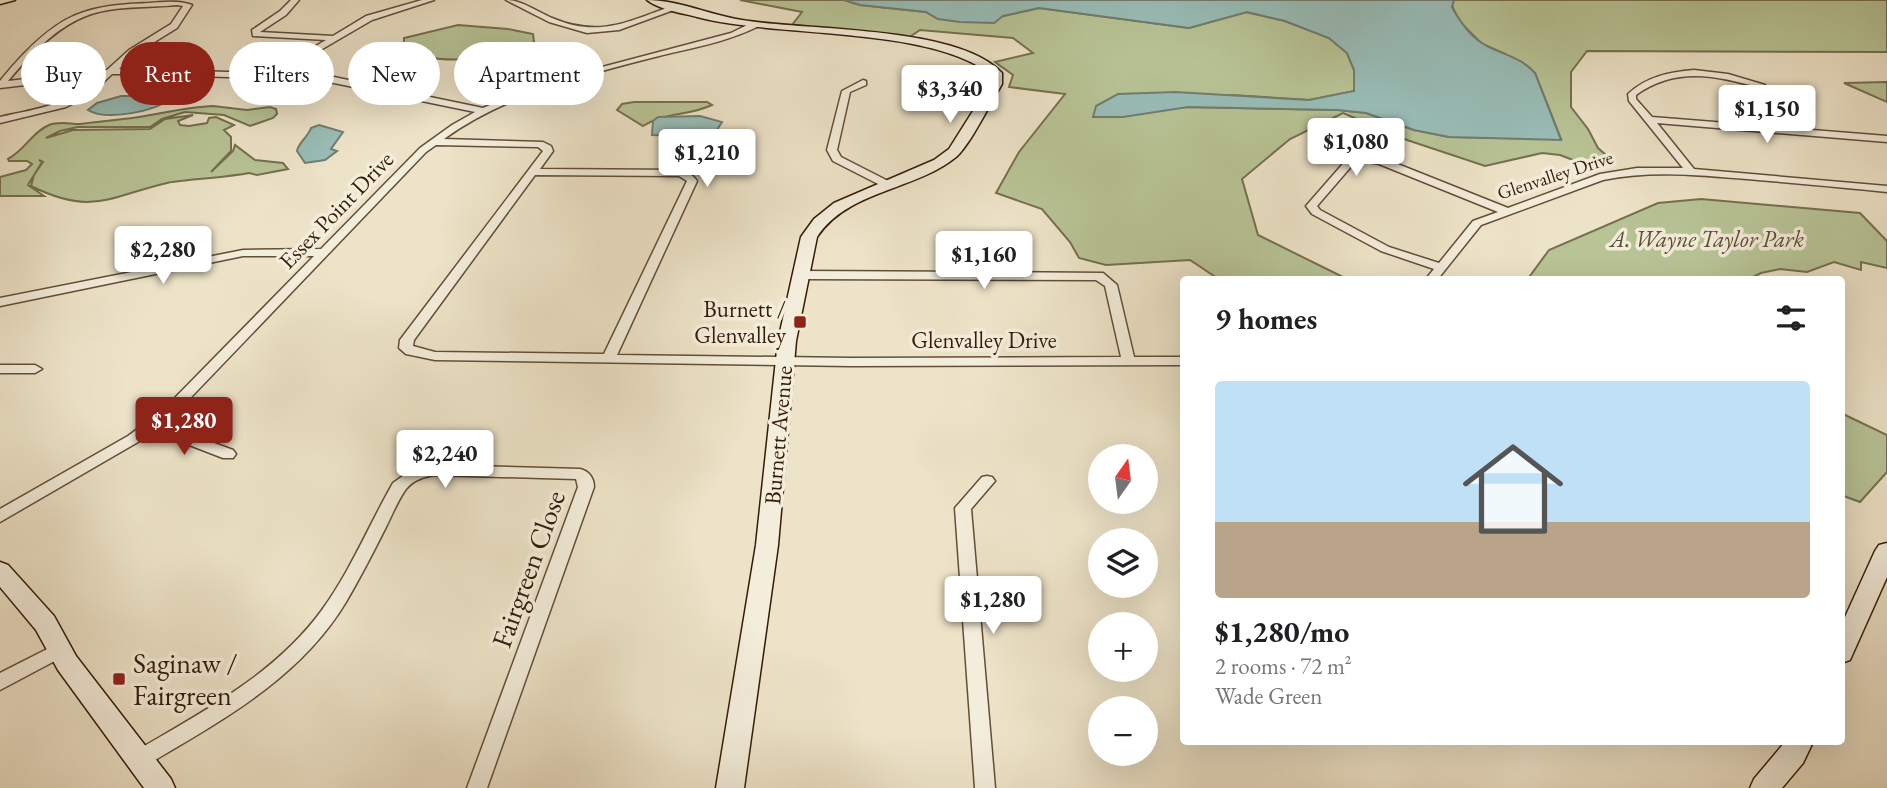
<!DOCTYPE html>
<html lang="en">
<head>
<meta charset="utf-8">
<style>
	body { margin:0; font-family:"EB Garamond",serif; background:#f6f6f6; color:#202124; height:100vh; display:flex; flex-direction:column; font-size:26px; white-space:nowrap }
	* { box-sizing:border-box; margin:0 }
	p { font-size:23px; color:#757577 }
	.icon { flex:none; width:38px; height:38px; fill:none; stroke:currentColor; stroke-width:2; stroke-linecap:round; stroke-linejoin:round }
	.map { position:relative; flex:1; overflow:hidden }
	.details { position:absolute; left:1180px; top:276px; width:665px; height:469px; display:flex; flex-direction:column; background:#fff; border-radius:7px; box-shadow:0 7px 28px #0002 }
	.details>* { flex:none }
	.hud { position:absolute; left:21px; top:42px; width:665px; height:63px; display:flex; gap:14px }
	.needle { width:46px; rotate:14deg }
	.controls { position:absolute; left:1088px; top:444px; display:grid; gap:14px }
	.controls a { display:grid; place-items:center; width:70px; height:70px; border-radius:50%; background:#fff; box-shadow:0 7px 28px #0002; font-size:35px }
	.price { position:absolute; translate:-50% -60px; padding:0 16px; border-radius:7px; background:#fff; color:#222; font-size:23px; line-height:46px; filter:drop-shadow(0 2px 4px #0008) }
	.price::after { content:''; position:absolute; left:50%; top:42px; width:21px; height:16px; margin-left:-10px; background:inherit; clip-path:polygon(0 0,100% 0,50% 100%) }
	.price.on { background:#8f2418; color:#fff }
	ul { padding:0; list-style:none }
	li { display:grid; align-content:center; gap:14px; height:371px; padding:0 35px }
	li+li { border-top:2px solid #e0e0e0 }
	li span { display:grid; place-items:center; height:217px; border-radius:7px; color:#555 }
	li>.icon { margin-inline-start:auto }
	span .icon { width:126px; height:126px; fill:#fffc; stroke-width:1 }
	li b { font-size:30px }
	h2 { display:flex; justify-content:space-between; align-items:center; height:84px; padding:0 35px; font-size:30px }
	.pill { padding:0 24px; border-radius:32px; background:#fff; box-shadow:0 7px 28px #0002; font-size:24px; line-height:63px }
	.pill.on { background:#8f2418; color:#fff }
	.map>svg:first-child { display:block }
	.green { fill:#b8c496; stroke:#76704e; stroke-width:2 }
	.water { fill:#99beb8; stroke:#717d70; stroke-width:2 }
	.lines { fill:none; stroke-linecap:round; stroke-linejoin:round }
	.street-casing { stroke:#634e36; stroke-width:3 }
	.secondary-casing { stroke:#351c05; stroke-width:3 }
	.street { fill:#f3eddb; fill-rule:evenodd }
	.secondary { fill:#f3eddb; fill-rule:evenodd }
	.poi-dot { fill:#8f2418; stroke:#f3eddb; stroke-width:2.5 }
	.labels { text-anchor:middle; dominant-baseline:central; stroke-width:7; stroke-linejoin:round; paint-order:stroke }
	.far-street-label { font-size:19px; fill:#351c05; stroke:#f3eddb }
	.street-label { font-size:23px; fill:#351c05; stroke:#f3eddb }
	.park-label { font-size:23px; font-style:italic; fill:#5c4e30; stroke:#f3eddb }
	.poi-label { font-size:23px; fill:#351c05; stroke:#f3eddb; text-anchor:end }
	.near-street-label { font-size:28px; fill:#351c05; stroke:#f3eddb }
	.near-poi-label { font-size:28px; fill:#351c05; stroke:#f3eddb; text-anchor:start }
</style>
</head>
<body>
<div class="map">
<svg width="1887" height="788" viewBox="0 0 1887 788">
	<rect width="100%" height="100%" fill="#ede3c8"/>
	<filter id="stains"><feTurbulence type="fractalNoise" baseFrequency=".00286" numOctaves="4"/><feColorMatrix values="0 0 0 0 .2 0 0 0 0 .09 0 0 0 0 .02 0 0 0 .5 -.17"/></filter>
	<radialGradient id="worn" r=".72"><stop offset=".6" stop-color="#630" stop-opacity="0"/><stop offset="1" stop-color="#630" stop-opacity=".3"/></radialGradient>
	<g class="green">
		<path d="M740,0H844L860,5L926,12L938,19L1003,16L1039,8L1189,28L1246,12L1285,21L1329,38L1347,53L1354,70L1355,91L1309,100L1232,95L1159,110L1188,107L1338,110L1366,113L1414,130L1449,137L1561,139L1535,73L1505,54L1482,44L1459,21L1452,6L1454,0H1887V52L1587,51L1571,72V107L1588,129L1598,148L1614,162L1586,165L1560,155L1542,153L1485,166L1407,140L1343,113L1290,139L1242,179L1258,235L1349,280H1220L1190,260L1106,265L1079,258L1070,242L1042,209L996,193L1019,152L1065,94L1009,87L1013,75L995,62L1033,53L1013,38L920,30L908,38L792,25L802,12Z"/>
		<path d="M458,25L508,29L533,34L534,42C503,58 456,64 422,56C415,54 409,48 404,44V38Z"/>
		<path d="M1887,82V102L1844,83Z"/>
		<path d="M634,102H707L712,105C689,116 665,112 643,126L617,110L622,104Z"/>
		<path d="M213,106L247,110L270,107L276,109L277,114L273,118L250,126L224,115L185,112L162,119L150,127H78L60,131L46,138L73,130L150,129L165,119L193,115L178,121L180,125L189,126L207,123L209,118L216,117L234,125L224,130L231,137V151L211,172L233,151L235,145L255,160L283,163L288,169L257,175L249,173C222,178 180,180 167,183C108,197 92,216 31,186L34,175L43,162L39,160L42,162L28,185L44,196H0V177L26,170L32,164L27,161H9L8,159C25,150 32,132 49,125C60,121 69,124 80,124C94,122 109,121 123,119C153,116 183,107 213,106Z"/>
		<path d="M1701,199L1860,213L1887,241V268L1861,262V270L1834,262L1807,272L1780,269L1761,273L1747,280H1527L1549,250L1658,203Z"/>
		<path d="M1841,413L1887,435V472L1860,502L1841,495Z"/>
	</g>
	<g class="water">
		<path d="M844,0H1454L1452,7C1459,20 1471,37 1485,45C1502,54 1522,58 1535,73L1561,140L1449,137L1414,130L1366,113L1338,110L1188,107L1123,117H1093L1096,106L1118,94L1175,92L1309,100L1354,91V70L1347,53L1329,38L1285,21L1247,12L1189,28L1039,8L1003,16L994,23L960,22L938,19L926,12L860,5Z"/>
		<path d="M121,96H168L171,98C156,112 105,121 88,110L97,103Z"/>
		<path d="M700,116L722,122L715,133L705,137L652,135L653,121L658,117Z"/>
		<path d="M319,125L343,132L331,149L337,151L325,160L305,163L297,151C298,143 308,137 311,128Z"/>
	</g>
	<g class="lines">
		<g class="street-casing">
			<g id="street">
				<path d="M291,0H299L286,15L260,32L333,36L366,16L422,0H434L372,20L281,73L334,77L483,108L527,89L568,76L731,33L751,23H757V27C726,42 692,48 659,56C585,75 506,94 444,139L543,142L551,146L553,151L540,169L679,170C687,172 692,174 697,181L617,355L851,358L1121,357L1105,286L1096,280L801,279L795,275L801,271L985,272L982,240L988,237L994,240L997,272L1103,273L1117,285L1134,357H1183V365L851,366L435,360L406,354L399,348L400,340L543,151L538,147L436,145L426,152L173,416L163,424L233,450L236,454L233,458H223L153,431L138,442L0,522V509L128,436L163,410L314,256H243L0,306V298L243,250L321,249L420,148L452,125L475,112L334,83L299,79L120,74H112L90,95L66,107L0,123V117C41,108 69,105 101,76L0,88V81C21,55 51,22 84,12C105,5 127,4 149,3C163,2 179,0 192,5L177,28L135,54L119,69L270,73L326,40L253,36L252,30L280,11ZM177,5L183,6L171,24L129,50L107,70L8,81C28,57 56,27 86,16C114,5 148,8 177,5ZM535,175L679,176L687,181L604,354L435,352L413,346L414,340Z"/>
				<path d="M506,0C522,0 537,12 552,18C599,38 627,22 672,6L679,8L619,30L587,33L549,22Z"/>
				<path d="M1694,70L1728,74L1765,85L1761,88C1716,76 1677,66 1636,95V99L1652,117L1887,136V142L1657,123L1694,169L1887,186V192C1841,187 1794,183 1747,179C1699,175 1651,170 1603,180L1481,225L1437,280H1425L1434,269L1381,251L1312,214L1306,206L1348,158L1363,155L1385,159L1508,208L1600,174L1637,168H1683L1629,101L1628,94C1646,77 1669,72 1694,70ZM1363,161L1379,164L1498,212L1473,221L1439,263L1389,247L1320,210L1317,206L1355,162Z"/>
				<path d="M863,80L866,81V85L850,92L837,150L841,157L892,183V187H884L833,161L827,150L842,91Z"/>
				<path d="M0,365H35L42,369L35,373H0Z"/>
				<path d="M434,465L580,469C589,471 594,478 594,487L487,788H467L578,487L576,479L434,475C423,477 413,480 406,489C398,500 392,515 386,527C373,553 360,578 346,602C299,680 220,721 145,766L138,769L131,766L128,760L131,754C200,713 274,676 322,610C351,570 369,525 393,483L410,471Z"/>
				<path d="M987,476L992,477L995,481L971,509L995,788H975L955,508L982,477Z"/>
				<path d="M59,643L66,645L68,650L66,655L0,690V673Z"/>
			</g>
		</g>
		<g class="secondary-casing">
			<g id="secondary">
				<path d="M0,0H15L0,4Z"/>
				<path d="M647,0C678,0 710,15 742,20C806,31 958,25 1002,73V84C991,102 970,145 956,157C914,191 848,190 817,237L796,341L778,545L744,788H716L756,545L778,341L801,237L814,219L834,203L934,160L949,149L990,84V74C930,26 777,38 697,17C682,13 660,10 647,0Z"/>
				<path d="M1887,543V577L1850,660L1841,663V626L1875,551L1879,545Z"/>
				<path d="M0,562L8,565L54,616L76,656L171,779L175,788H144L58,670L36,630L0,587Z"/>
				<path d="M1785,742H1813L1803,763L1782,788H1750L1754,779Z"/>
			</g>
		</g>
		<use href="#street" class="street"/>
		<use href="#secondary" class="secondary"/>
	</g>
	<g class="poi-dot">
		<rect x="793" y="315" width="14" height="14" rx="3.5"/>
		<rect x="112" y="672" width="14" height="14" rx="3.5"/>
	</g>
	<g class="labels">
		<g class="far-street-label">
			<text transform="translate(1555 175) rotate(-18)">Glenvalley Drive</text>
		</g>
		<g class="street-label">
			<text transform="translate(336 210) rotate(-46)">Essex Point Drive</text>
			<text x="984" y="340">Glenvalley Drive</text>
			<text transform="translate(778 435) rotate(-85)">Burnett Avenue</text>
		</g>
		<g class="park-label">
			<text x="1707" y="239">A. Wayne Taylor Park</text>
		</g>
		<g class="poi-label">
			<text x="786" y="309">Burnett /<tspan x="786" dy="26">Glenvalley</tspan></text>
		</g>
		<g class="near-street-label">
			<text transform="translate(528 569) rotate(-70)">Fairgreen Close</text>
		</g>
		<g class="near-poi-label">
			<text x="133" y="663">Saginaw /<tspan x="133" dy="32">Fairgreen</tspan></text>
		</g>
	</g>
	<rect width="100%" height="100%" filter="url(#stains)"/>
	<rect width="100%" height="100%" fill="url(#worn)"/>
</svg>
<div class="controls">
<a><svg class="needle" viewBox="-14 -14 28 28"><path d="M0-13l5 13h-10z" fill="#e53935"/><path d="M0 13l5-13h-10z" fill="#757577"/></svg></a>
<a><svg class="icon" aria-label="layers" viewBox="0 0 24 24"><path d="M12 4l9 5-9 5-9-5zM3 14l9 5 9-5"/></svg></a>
<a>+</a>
<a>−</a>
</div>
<b class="price" style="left:950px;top:125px">$3,340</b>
<b class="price" style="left:1767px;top:145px">$1,150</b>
<b class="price" style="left:1356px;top:178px">$1,080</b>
<b class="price" style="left:707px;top:189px">$1,210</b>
<b class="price" style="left:163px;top:286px">$2,280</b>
<b class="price" style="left:984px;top:291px">$1,160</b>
<b class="price on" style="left:184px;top:457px">$1,280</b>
<b class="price" style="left:445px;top:490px">$2,240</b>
<b class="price" style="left:993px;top:636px">$1,280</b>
<div class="hud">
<a class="pill">Buy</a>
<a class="pill on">Rent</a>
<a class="pill">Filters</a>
<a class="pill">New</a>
<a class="pill">Apartment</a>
</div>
<section class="details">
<h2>9 homes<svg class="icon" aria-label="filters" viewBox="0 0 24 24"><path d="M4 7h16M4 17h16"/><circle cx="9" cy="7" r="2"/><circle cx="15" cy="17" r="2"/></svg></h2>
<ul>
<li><span style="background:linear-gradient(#bfe0f5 65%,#b9a48a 0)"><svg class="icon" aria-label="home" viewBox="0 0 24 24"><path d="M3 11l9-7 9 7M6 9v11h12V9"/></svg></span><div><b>$1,280/mo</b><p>2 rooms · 72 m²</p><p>Wade Green</p></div></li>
</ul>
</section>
</div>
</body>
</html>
